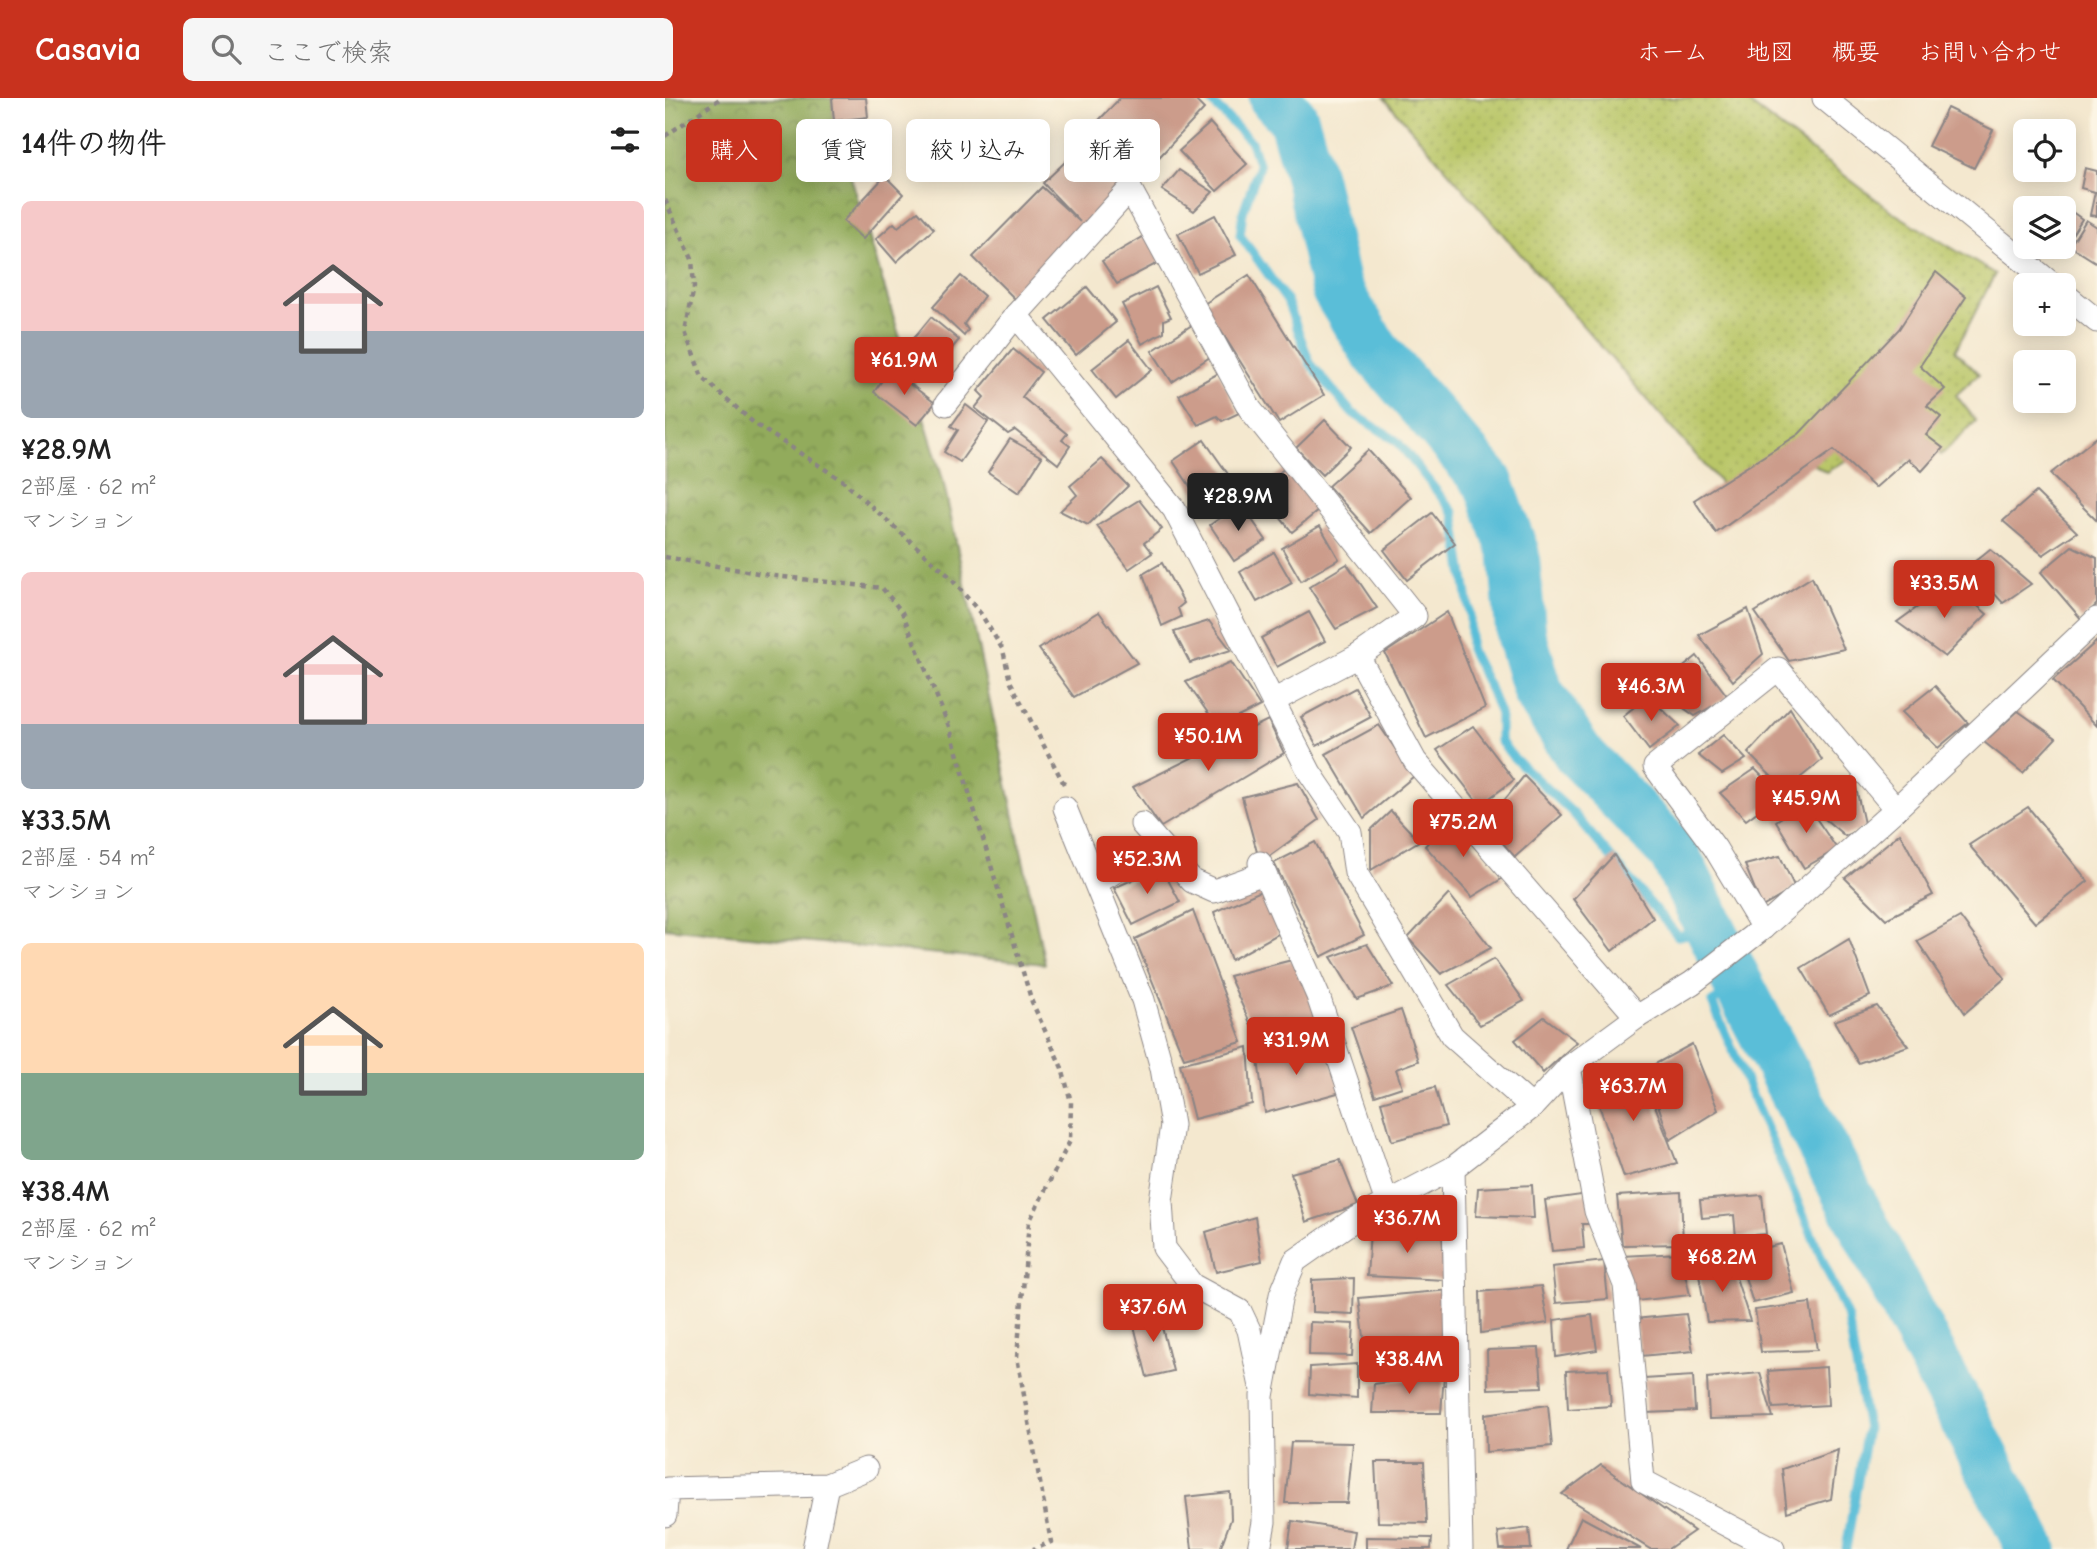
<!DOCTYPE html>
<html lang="ja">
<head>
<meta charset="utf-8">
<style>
	body { margin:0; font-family:"Comic Neue","Klee One",sans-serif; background:#f6f6f6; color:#222; height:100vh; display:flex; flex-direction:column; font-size:26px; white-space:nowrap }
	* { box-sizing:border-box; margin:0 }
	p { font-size:23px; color:#767676 }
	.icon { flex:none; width:38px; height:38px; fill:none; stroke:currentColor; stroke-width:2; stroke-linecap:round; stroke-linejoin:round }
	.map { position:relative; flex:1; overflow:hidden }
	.sheet { display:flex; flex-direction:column; background:#fff; width:665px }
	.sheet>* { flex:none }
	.top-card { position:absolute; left:21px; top:21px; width:665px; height:63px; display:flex; gap:14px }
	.fabs { position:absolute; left:1348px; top:21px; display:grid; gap:14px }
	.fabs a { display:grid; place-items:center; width:63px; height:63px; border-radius:10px; background:#fff; box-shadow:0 4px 18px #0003; font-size:35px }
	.price { position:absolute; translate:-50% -60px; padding:0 16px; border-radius:7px; background:#c8321e; color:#fff; font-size:23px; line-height:46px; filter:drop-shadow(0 2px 4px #0008) }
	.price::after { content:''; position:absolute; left:50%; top:42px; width:21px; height:16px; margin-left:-10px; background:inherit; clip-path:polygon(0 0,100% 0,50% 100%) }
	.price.selected { background:#222; color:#fff }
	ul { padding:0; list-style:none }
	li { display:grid; align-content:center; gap:14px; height:371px; padding:0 21px }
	li span { display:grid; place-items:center; height:217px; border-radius:10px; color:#555 }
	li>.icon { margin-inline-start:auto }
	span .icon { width:126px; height:126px; fill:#fffc; stroke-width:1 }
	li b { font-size:30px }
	h2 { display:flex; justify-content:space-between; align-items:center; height:84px; padding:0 21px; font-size:30px }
	.tag { padding:0 24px; border-radius:10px; background:#fff; box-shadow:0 4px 18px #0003; font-size:24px; line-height:63px }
	.tag.selected { background:#c8321e; color:#fff }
	header { display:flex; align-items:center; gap:42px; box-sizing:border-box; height:98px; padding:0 35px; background:#c8321e; color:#fff }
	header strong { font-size:33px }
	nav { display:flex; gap:38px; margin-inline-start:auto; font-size:24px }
	.search { width:490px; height:63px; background:#f6f6f6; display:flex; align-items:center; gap:18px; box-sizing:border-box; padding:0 24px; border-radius:10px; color:#767676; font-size:26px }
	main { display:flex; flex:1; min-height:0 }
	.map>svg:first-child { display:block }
	.grass { fill:url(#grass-dots); stroke:#6e7452; stroke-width:2 }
	.forest { fill:url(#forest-crowns); stroke:#5a664c; stroke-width:2 }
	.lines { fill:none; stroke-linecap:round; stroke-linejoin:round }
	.stream { stroke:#5abed8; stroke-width:9 }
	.river { stroke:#5abed8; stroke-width:51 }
	.building { fill:#cc9c8b }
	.street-casing { stroke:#8b8585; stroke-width:25 }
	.path { stroke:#8b8585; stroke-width:4.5; stroke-dasharray:5 5; stroke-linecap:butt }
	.street { stroke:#fff; stroke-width:23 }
</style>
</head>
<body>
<header>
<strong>Casavia</strong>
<div class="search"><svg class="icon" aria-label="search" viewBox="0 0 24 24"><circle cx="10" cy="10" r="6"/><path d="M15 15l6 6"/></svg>ここで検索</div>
<nav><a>ホーム</a><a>地図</a><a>概要</a><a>お問い合わせ</a></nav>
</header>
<main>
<section class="sheet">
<h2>14件の物件<svg class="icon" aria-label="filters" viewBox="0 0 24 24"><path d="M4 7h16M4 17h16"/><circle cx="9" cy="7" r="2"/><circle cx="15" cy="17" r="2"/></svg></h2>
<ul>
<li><span style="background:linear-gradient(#f6c9c9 60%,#9aa5b1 0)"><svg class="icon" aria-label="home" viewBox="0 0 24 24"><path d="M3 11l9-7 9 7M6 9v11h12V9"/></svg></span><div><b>¥28.9M</b><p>2部屋 · 62 m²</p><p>マンション</p></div></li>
<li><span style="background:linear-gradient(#f6c9c9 70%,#9aa5b1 0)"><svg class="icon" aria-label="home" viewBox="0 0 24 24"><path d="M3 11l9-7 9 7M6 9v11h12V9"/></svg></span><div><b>¥33.5M</b><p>2部屋 · 54 m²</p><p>マンション</p></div></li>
<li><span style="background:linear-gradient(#ffd9b3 60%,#7fa58c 0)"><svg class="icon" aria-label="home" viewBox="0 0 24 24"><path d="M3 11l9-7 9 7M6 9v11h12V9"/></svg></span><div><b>¥38.4M</b><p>2部屋 · 62 m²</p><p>マンション</p></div></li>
</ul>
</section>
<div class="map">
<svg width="1432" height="1451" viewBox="0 0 1432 1451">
	<defs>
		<pattern id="grass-dots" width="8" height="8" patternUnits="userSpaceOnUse" patternTransform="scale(1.75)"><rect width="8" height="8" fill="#b9c668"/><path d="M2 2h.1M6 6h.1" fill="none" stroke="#9faa5b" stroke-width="1.8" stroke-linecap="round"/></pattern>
		<pattern id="forest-crowns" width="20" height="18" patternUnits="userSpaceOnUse" patternTransform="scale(1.75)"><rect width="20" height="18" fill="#92ab5c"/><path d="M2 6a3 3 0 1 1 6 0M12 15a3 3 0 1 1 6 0" fill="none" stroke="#778b4d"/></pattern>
	</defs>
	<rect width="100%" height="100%" fill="#fcf5e5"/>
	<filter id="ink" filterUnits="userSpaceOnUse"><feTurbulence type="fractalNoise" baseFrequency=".0143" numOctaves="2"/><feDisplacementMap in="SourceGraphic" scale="14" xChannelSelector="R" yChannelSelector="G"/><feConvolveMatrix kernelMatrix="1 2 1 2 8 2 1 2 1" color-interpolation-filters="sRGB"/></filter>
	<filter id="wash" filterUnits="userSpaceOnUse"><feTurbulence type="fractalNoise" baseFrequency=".00686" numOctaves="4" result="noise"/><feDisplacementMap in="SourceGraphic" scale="28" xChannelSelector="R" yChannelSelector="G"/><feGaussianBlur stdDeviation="1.57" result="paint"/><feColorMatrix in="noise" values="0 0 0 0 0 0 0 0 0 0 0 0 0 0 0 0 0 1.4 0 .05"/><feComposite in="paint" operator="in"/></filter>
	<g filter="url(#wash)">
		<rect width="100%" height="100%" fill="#f4e8cf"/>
		<path class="grass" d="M719,0H1077L1229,115L1330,176L1290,253L1314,276L1291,297L1311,323L1276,357L1261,341L1238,366L1209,346L1161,374L1144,363L1077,410Z"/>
		<path class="forest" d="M0,0H167L169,23L278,382L380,866L0,830Z"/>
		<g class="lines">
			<g class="stream">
				<path d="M543,0L586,44L594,68L578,114L575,137L622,203L645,265L686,314L732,343L789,415L805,517V551L826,593L835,616V643L848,659L908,715L1013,838L1048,831"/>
				<path d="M1074,888L1047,904L1183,1221L1202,1330L1181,1451"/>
			</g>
			<path class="river" d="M609,0L628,20L646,82L671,191L710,253L823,384L849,455L856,537L873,594L913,655L1008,754L1074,888L1367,1451"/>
		</g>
		<g id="blocks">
			<g class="building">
				<path d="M167,0H201L203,19L169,23Z"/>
				<path d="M455,0H528L539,11L470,85L419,38Z"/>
				<path d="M1282,10L1328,32L1309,70L1263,48Z"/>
				<path d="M545,25L582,66L552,93L514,53Z"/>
				<path d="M210,30L212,64L170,70V53L184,51V34Z"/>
				<path d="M420,45L465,91L350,201L308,159L377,89L415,124L378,85Z"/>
				<path d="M1420,70L1432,73V118L1425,117L1430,94L1416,90Z"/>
				<path d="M514,72L548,94L529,113L497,92Z"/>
				<path d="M220,78L238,96L198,141L178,123Z"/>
				<path d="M1393,104L1417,121L1401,146L1398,144V110H1389Z"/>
				<path d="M253,113L269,131L231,164L211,141L229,125L233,129Z"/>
				<path d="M550,117L571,157L533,175L513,136Z"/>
				<path d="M1421,122L1432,129V165L1405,148Z"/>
				<path d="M483,136L495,164L452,186L437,163Z"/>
				<path d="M1271,174L1301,199L1255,268L1280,291L1262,308L1276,319L1261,337L1278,350L1257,373L1243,361L1210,390L1169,352L1051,435L1029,402L1134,336L1234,231Z"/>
				<path d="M584,177L659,297L614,325L539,206Z"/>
				<path d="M296,178L319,198L299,226L303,232L299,238L268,209Z"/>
				<path d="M422,189L451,224L411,257L382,222Z"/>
				<path d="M491,189L506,219L499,222V234L477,246L457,206Z"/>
				<path d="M266,219L294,242L262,279L234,258Z"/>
				<path d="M527,227L545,259L507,284L487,253Z"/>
				<path d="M464,242L487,272L451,301L427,271Z"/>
				<path d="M348,251L376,274L357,299L402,336L397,342L405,348L393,366L350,332L343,336L310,310L319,299L313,293Z"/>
				<path d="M225,271L270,305L252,327L209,294Z"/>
				<path d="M554,275L574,315L557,323L552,318L533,327L514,297Z"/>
				<path d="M301,307L323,324L295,364L279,354L293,332L286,328Z"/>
				<path d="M660,322L686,349L657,377L631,350Z"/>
				<path d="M1432,339V423L1385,376Z"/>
				<path d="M345,341L377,359L354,395L323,374Z"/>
				<path d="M539,342L565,379L533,400L508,363Z"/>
				<path d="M703,352L746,399L706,435L663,388Z"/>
				<path d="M437,361L463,388L423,427L395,413L412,397L405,388Z"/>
				<path d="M620,370L654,412L627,434L593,392Z"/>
				<path d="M1371,394L1412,434L1378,457L1338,423Z"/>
				<path d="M474,402L497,431L479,445L487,455L464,471L432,428Z"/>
				<path d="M576,406L601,442L569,463L545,427Z"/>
				<path d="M767,415L790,445L742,482L719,452Z"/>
				<path d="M655,428L674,461L636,483L617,450Z"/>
				<path d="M1407,448L1432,460V506L1417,522L1376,474Z"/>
				<path d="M1325,451L1366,486L1338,505L1304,468Z"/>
				<path d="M609,454L627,485L592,504L575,474Z"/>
				<path d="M497,465L519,505L513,510L516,519L497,528L478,476Z"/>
				<path d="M682,466L712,510L671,531L644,489Z"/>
				<path d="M1147,479L1179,551L1124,563L1090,514Z"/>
				<path d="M1286,485L1322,516L1280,559L1232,524Z"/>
				<path d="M1083,511L1098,556L1068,583L1034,537Z"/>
				<path d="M434,514L472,565L409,599L374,551Z"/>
				<path d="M644,514L660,543L612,569L596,540Z"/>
				<path d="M782,514L820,610L761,640L720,555Z"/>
				<path d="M544,523L566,552L525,565L509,534Z"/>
				<path d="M1432,543V628L1388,582Z"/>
				<path d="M1032,558L1063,599L1030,618L992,591Z"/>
				<path d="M566,564L595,608L553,629L521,584Z"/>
				<path d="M1270,588L1303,625L1273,650L1237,614Z"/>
				<path d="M690,590L706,619L652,648L636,619Z"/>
				<path d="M983,598L1015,628L984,652L958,618Z"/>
				<path d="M1125,610L1157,662L1120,692L1083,655Z"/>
				<path d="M1353,613L1391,640L1358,675L1319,644Z"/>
				<path d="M603,622L619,655L496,729L468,689Z"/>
				<path d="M714,627L749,678L699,720L661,656Z"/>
				<path d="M808,628L849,682L815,707L772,652Z"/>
				<path d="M1058,637L1081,661L1057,676L1033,657Z"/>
				<path d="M1090,671L1115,697L1081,722L1055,695Z"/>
				<path d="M859,678L897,717L850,759L820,726Z"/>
				<path d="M633,685L654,722L595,765L577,699Z"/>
				<path d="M1191,690L1200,730L1180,738L1140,704Z"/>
				<path d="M1140,704L1172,751L1139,770L1111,723Z"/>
				<path d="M1363,709L1423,783L1370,825L1304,747Z"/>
				<path d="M726,713L754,743L706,772V732Z"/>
				<path d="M785,718L838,780L807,799L760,748Z"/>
				<path d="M1235,735L1268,797L1221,821L1180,780Z"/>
				<path d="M650,744L699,837L656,859L609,765Z"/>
				<path d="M949,757L988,820L947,853L908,801Z"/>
				<path d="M1115,758L1130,790L1097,809L1080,767Z"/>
				<path d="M496,769L515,804L468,827L449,790Z"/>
				<path d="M598,792L613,836L566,862L549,814Z"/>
				<path d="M784,796L826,850L776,876L743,840Z"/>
				<path d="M528,813L577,944L519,960L470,841Z"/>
				<path d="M1295,819L1340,880L1300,915L1252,843Z"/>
				<path d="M1184,841L1205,898L1164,917L1136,870Z"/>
				<path d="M702,846L728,888L692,901L666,859Z"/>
				<path d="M829,861L859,903L815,927L783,887Z"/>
				<path d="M627,862L664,930L594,945L564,878Z"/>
				<path d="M1212,908L1243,948L1193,965L1169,923Z"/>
				<path d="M736,912L753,963L731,971L737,989L710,998L686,929Z"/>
				<path d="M879,919L912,944L878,975L850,942Z"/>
				<path d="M1027,946L1053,1012L1005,1042L981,971Z"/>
				<path d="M583,949L587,1006L529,1021L515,966Z"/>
				<path d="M662,949L676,994L600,1015L592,954Z"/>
				<path d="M976,971L1012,1065L959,1079L926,984Z"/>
				<path d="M770,989L781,1028L727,1043L716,1004Z"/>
				<path d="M675,1062L693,1107L641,1124L626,1075Z"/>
				<path d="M867,1087L869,1120L811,1118L813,1090Z"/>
				<path d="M1016,1094L1018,1146L957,1147L952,1098Z"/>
				<path d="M923,1096L928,1126H917L919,1150L887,1153L880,1102Z"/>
				<path d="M1097,1097L1101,1136L1071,1139L1069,1117L1037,1120L1035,1102Z"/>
				<path d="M590,1119L597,1163L551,1174L541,1134Z"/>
				<path d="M777,1132L780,1182L702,1178L705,1133Z"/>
				<path d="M1116,1146L1129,1195L1088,1205L1073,1156Z"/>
				<path d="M1015,1155L1025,1197L962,1204L957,1158Z"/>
				<path d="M1065,1161L1085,1223L1042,1224L1033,1170Z"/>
				<path d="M939,1163L943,1201L891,1205L887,1169Z"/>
				<path d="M689,1180L688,1216L647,1214V1182Z"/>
				<path d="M876,1188L883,1225L816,1235L815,1194Z"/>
				<path d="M785,1192L782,1262L703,1270L694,1200Z"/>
				<path d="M1145,1205L1152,1252L1096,1254L1090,1212Z"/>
				<path d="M493,1213L508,1273L482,1279L467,1220Z"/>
				<path d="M1021,1216L1028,1253L976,1258L970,1221Z"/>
				<path d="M927,1217L932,1252L891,1259L889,1222Z"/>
				<path d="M645,1224L689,1226L687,1258L644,1257Z"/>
				<path d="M874,1250L877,1289L823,1291L822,1252Z"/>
				<path d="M692,1266V1300L644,1296L645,1269Z"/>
				<path d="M1161,1269L1163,1307L1108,1310L1103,1273Z"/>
				<path d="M943,1271L946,1308L903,1311L901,1273Z"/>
				<path d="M1095,1275L1108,1319L1044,1321L1042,1280Z"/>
				<path d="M779,1277L776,1315H707L709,1286Z"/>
				<path d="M1028,1278L1030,1313L980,1315L979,1281Z"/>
				<path d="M883,1307L887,1348L821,1354L820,1316Z"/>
				<path d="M626,1344L688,1345L682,1405H620Z"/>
				<path d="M1173,1352L1166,1401L1122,1414L1117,1371Z"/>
				<path d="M710,1364H759L762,1425L713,1424Z"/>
				<path d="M936,1367L1029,1433L1003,1451H985L897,1396Z"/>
				<path d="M565,1394L566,1421L555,1451H527L521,1399Z"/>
				<path d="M916,1419L976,1451H901Z"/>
				<path d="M627,1423L689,1433L686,1451H623Z"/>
				<path d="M864,1430L866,1451H835L833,1434Z"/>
				<path d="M701,1439L767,1440L766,1451H701Z"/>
			</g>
		</g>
	</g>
	<g filter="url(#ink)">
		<use href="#blocks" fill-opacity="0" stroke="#8b8585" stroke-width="2"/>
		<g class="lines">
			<g class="street-casing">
				<g id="street">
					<path d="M1159,0L1388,187"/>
					<path d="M1398,195L1432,223"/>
					<path d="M351,217L509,411L645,675L685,734L691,775L787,938L867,1009"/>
					<path d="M281,306L351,217L465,91L585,311L750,518L693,558L608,603"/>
					<path d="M693,558L750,663L972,919"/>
					<path d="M400,710L478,902L497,970L507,1027L496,1103L499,1150L527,1187L575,1213L584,1232L595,1284"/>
					<path d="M477,726L527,783L549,793L599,775"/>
					<path d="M595,765L653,898L722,1105"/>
					<path d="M432,784L495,747"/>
					<path d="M1098,830L1050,750L990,669L1113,571L1231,711"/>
					<path d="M904,969L931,1113L960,1187L978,1383L1108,1451"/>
					<path d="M788,1070L796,1451"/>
					<path d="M0,1417L2,1391L162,1387L201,1371"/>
					<path d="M149,1451L162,1387"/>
					<path d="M594,1451L599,1424L597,1298L616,1197L630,1163L687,1123L788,1070L867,1009L904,969L972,919L1027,885L1098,830L1231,711L1432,521"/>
				</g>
			</g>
			<g class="path">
				<path d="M0,38L56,0"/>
				<path d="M0,102L27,161L29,189L20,234L37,279L90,326L178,383L283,477L316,516L338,552L345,583L399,686"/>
				<path d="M0,459L110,478L217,490L237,514L285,631L367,904L397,970L406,1004L405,1043L364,1124L352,1259L386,1444L368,1451"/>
			</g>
			<use href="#street" class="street"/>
		</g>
	</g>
</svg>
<div class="fabs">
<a><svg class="icon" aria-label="locate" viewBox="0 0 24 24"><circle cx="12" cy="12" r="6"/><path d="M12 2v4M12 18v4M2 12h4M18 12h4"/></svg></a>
<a><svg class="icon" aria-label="layers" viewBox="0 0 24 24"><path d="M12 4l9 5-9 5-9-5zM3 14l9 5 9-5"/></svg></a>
<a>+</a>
<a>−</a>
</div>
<b class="price" style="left:239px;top:299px">¥61.9M</b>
<b class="price selected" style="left:573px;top:435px">¥28.9M</b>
<b class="price" style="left:1279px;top:522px">¥33.5M</b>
<b class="price" style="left:986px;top:625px">¥46.3M</b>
<b class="price" style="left:543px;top:675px">¥50.1M</b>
<b class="price" style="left:1141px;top:737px">¥45.9M</b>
<b class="price" style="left:798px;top:761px">¥75.2M</b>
<b class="price" style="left:482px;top:798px">¥52.3M</b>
<b class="price" style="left:631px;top:979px">¥31.9M</b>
<b class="price" style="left:968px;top:1025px">¥63.7M</b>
<b class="price" style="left:742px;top:1157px">¥36.7M</b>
<b class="price" style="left:1057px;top:1196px">¥68.2M</b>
<b class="price" style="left:488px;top:1246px">¥37.6M</b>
<b class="price" style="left:744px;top:1298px">¥38.4M</b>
<div class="top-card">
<a class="tag selected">購入</a>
<a class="tag">賃貸</a>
<a class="tag">絞り込み</a>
<a class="tag">新着</a>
</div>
</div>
</main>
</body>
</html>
